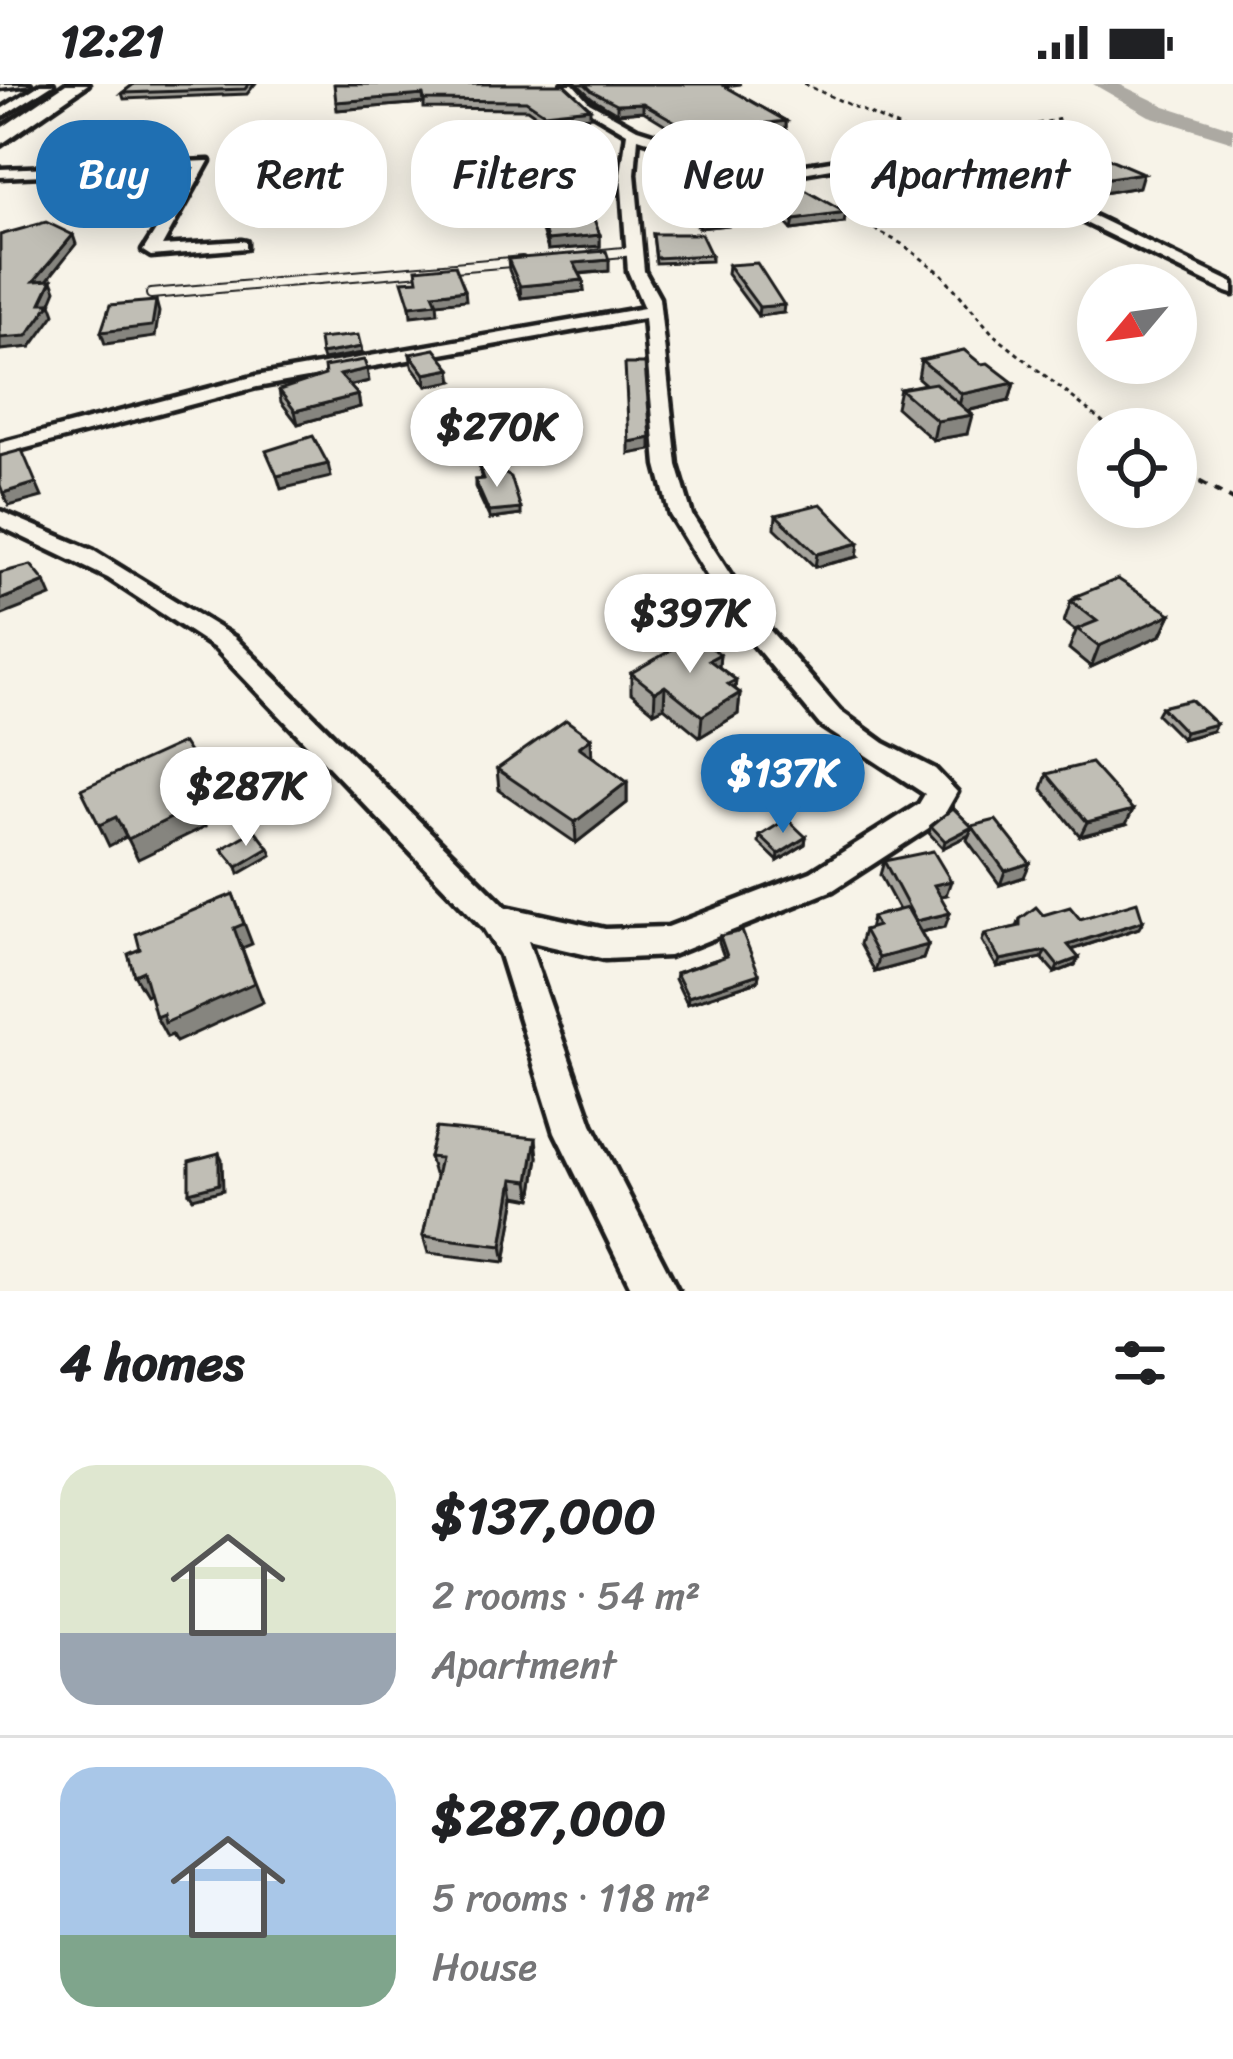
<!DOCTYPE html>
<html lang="en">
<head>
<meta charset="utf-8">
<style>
	body { margin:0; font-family:Sriracha,sans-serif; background:#f6f6f6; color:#202124; height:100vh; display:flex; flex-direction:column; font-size:45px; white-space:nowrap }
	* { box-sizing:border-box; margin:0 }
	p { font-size:39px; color:#757577 }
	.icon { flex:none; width:66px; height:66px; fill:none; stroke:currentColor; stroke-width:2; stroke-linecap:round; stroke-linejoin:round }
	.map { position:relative; height:1207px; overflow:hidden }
	.sheet { display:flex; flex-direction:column; background:#fff; flex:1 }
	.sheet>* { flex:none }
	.banner { position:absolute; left:36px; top:36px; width:1161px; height:108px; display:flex; gap:24px }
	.needle { width:78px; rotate:241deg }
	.fabs { position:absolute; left:1077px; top:180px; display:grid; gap:24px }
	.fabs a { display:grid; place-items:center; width:120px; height:120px; border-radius:50%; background:#fff; box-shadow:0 6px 30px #0003; font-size:60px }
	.price { position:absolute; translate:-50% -102px; padding:0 27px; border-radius:42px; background:#fff; color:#222; font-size:39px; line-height:78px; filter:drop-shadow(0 3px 6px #0008) }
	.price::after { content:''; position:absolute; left:50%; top:72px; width:36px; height:27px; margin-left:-18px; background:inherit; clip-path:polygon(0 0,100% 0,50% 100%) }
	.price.on { background:#1f6fb2; color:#fff }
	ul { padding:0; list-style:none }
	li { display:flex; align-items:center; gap:36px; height:300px; padding:0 60px }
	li+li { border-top:3px solid #e0e0e0 }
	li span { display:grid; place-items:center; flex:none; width:336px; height:240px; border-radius:36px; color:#555 }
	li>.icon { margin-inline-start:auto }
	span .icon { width:144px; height:144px; fill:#fffc; stroke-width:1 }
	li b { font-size:51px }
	h2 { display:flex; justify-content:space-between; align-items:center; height:144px; padding:0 60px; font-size:51px }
	.pill { padding:0 42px; border-radius:48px; background:#fff; box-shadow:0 6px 30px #0003; font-size:42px; line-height:108px }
	.pill.on { background:#1f6fb2; color:#fff }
	.status { display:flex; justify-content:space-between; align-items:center; height:84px; padding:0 60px; background:#fff; direction:ltr }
	.status svg { height:33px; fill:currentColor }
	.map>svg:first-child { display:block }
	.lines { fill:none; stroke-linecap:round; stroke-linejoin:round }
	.river { fill:#aca9a2; fill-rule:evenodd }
	.lane-casing { stroke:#1c1c1c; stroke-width:12 }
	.street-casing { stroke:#1c1c1c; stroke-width:9 }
	.highway-casing { stroke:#1c1c1c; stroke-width:9 }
	.path-far1 { stroke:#1c1c1c; stroke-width:3; stroke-dasharray:4.5 4.5; stroke-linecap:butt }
	.path { stroke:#1c1c1c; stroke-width:4.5; stroke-dasharray:8 8; stroke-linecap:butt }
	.lane { stroke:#f7f3e8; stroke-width:8 }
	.street { fill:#f7f3e8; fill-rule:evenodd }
	.highway { fill:#f7f3e8; fill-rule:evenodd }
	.wall { fill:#a5a39c; stroke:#1c1c1c; stroke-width:3 }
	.shaded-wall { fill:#86857f; stroke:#1c1c1c; stroke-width:3 }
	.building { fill:#c0beb5; stroke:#1c1c1c; stroke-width:3 }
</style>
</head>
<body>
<div class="status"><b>12:21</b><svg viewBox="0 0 49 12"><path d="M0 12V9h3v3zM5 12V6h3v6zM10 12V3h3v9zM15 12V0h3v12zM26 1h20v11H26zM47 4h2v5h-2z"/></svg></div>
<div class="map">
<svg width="1233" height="1207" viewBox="0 0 1233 1207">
	<rect width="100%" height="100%" fill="#f7f3e8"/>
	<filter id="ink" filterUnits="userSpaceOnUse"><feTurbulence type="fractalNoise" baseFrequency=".00833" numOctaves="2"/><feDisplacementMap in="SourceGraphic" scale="24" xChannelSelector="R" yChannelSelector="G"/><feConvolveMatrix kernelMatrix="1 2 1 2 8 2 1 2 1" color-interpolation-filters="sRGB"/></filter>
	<g filter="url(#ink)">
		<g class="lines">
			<path class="river" d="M1093,0H1119L1165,22L1233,44V58L1149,32Z"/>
			<g class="lane-casing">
				<g id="lane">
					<path d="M592,171L634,167"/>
					<path d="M151,210L522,177"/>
				</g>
			</g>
			<g class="street-casing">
				<g id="street">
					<path d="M0,0H30L0,4Z"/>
					<path d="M41,0H53L0,34V26Z"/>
					<path d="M562,0H573L589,18L637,45L769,87L942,59L1233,199V210L1227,208L936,66L768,95L638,54L635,90L644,187L659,214L677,381L692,431L754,528L840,627L884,659L935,685L957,708L941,736L833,806L669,872L605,875L528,857L592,1040L678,1207H633L555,1048L500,871L484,845L216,565L108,494L0,442V427L94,467L234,553L506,823L605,845L668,843L811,788L919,720L925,710L820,641L736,539L670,431L657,381L644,234L257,303L0,371V359L256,292L644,224L628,187L621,90L627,49L581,22Z"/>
					<path d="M209,77L162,162L241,157L246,158V164L151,172L143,167L195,84L0,93V85Z"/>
				</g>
			</g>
			<g class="highway-casing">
				<path id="highway" d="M66,0H88L0,61V45Z"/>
			</g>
			<g class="path-far1">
				<path d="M804,0L911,49"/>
				<path d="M967,55L1061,35"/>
				<path d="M843,128L902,160L941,189L994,251L1112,345"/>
				<path d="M1176,384L1206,401"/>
			</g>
			<path class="path" d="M1200,398L1233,416"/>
			<use href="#lane" class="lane"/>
			<use href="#street" class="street"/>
			<use href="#highway" class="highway"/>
		</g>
		<g class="wall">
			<path d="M134,0H255L247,10L124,15L122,9Z"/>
			<path d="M564,0L590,32L544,37L527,25L424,24V19L337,26Z"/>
			<path d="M577,0H741L724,2L786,37V45L692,57L643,27L617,29L592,14Z"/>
			<path d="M1058,79L1139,103L1091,111L1054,93Z"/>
			<path d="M705,100L846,129L844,139L792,146L776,129L743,132L713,115L728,141L699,144L682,125V114L708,112L704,110Z"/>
			<path d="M539,128L600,151V162L548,166L539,138Z"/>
			<path d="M653,150L711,171V177L656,179Z"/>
			<path d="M508,175L609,187L580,190L583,196L584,207L521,214L509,186Z"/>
			<path d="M728,181L783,229L758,232L727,190Z"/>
			<path d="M410,270L453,297L427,302L412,282Z"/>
			<path d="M921,276L981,280L1014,299L1009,317L967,327V350L933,356L896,323L900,305L925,300L918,294Z"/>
			<path d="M369,297L349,302L358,311L360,323L298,340L281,318L279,306Z"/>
			<path d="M477,375L521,431L490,435L475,403V396H482Z"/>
			<path d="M776,431L857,473L815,483L775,444Z"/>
			<path d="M1076,512L1171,530L1161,551L1091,583L1069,565L1076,547L1064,538L1071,517Z"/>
			<path d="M720,570L719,583L736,596L735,605L740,609L738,630L700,653L664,623L654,628L631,609V589Z"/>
			<path d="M1161,623L1212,647L1182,655L1157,630Z"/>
			<path d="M592,672L627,698V719L576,759L499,706L497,685Z"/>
			<path d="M1047,690L1126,740L1080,752L1042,705Z"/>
			<path d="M804,696L845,704L843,711L820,722L803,703Z"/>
			<path d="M953,724L1024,793L1000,801L967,756L969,751L943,764L929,749L931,742Z"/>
			<path d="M760,752L806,753L805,760L778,777L759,759Z"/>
			<path d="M884,777L946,811L941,812L945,843L921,848L928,861L923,875L875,888L860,860L864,846L869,845L872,833L899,826L880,791Z"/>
			<path d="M1043,831L1080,835L1139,844L1072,866L1079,874L1075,881L1055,889L1042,874L997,883L982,857L985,850L1017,843L1020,835Z"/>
			<path d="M720,852L759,890L758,897L687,920L675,895L676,889L724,873L719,859Z"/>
			<path d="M429,1073H538L532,1115L516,1112L505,1178L428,1169L423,1152L437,1091L434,1090Z"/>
		</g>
		<g class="shaded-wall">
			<path d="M423,11L424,19L337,26L336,18Z"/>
			<path d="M643,19V27L617,29V20Z"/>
			<path d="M590,24V32L544,37V29Z"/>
			<path d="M786,37V45L692,57L693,48Z"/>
			<path d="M1143,89L1139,103L1091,111L1095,96Z"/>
			<path d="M776,119V129L743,132V122Z"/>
			<path d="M846,129L844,139L792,146L794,136Z"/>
			<path d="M728,131V141L699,144L700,134Z"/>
			<path d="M73,151L76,160L38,208L34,197Z"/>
			<path d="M600,151V162L548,166L547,156Z"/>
			<path d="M609,176V187L574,190V179Z"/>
			<path d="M52,196L56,206L49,223L51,219L55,230L31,263L0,266V254L41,219Z"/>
			<path d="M583,196L584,207L521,214L520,202Z"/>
			<path d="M465,206L466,216L437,219L438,229L411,232L410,222L433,210Z"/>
			<path d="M156,217L159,228L155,253L105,260L101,248Z"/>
			<path d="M784,221L783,229L758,232L759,223Z"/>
			<path d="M361,263L362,269L323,276L321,270Z"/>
			<path d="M367,285L369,297L343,303L340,291Z"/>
			<path d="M451,285L453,297L427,302L425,290Z"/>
			<path d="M1014,299L1009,317L957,329L962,310Z"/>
			<path d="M358,311L360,323L298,340L295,327Z"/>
			<path d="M972,331L967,350L933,356L937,337Z"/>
			<path d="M651,354V366L629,370V358Z"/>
			<path d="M328,380L331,393L281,405L277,392Z"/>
			<path d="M36,399L42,413L9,422L3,409Z"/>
			<path d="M521,425V431L490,435L489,428Z"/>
			<path d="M859,459L857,473L815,483L817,470Z"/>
			<path d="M45,498L51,512L0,532V516Z"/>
			<path d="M1171,530L1161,551L1091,583L1099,562Z"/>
			<path d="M720,570L718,591L709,576Z"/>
			<path d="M736,596L734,613L740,609L738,630L700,653L702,632L728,600Z"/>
			<path d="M665,602L664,623L654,628L655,608Z"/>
			<path d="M1216,640L1212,647L1182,655L1185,648Z"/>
			<path d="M591,654L592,675L579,663Z"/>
			<path d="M203,690L211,711L192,720L183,699Z"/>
			<path d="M627,698V719L576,759L575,738Z"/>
			<path d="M845,704L843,711L820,722L821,715Z"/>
			<path d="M197,721L206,742L138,775L128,755Z"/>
			<path d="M1133,726L1126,740L1080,752L1087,738Z"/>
			<path d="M116,733L126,753L109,762L99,741Z"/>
			<path d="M972,744L969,751L943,764L945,757Z"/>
			<path d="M806,753L805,760L778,777L779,770Z"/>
			<path d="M269,764L272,771L239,790L237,783Z"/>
			<path d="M1030,779L1024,793L1000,801L1005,787Z"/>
			<path d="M951,797L946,811L930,814L934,801Z"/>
			<path d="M233,810L252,860L242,864L263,918L176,958L172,951L167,953L156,933L234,844Z"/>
			<path d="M950,829L945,843L911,850L916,837Z"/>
			<path d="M1143,837L1139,844L1065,868L1068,861Z"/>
			<path d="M928,861L923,875L875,888L879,874Z"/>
			<path d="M1046,867L1042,874L997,883L1000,876Z"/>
			<path d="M1079,874L1075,881L1055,889L1058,882Z"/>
			<path d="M143,887L154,907L146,911L134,891Z"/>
			<path d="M759,890L758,897L687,920L688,913Z"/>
			<path d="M536,1054L538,1073L532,1115L529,1097Z"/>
			<path d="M219,1069L222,1075L223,1106L193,1114L189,1108Z"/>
			<path d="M513,1095L516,1112L505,1178L502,1162Z"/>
		</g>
		<g class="building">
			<path d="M134,0H249L245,5L122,9Z"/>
			<path d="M334,0H564L590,24L544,29L526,17L424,16L423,11L336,18Z"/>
			<path d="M585,0H721L786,37L693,48L643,19L617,20L592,7Z"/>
			<path d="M1105,73L1143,89L1095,96L1058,79Z"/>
			<path d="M775,89L846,129L794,136L776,119L743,122L705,100Z"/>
			<path d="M710,112L728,131L700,134L682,114Z"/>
			<path d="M590,125L600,151L547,156L539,128Z"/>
			<path d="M46,138L73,151L34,197L52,196L41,219H51L27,252L0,254V151Z"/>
			<path d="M653,150H701L711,171L656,174Z"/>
			<path d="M606,167L609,176L574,179L583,196L520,202L508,175Z"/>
			<path d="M757,179L784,221L759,223L728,181Z"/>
			<path d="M455,181L465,206L433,210L437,219L410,222L402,197L418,196L416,185Z"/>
			<path d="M156,217L152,242L101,248L110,221Z"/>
			<path d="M358,251L361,263L321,270L319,255Z"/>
			<path d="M435,265L451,285L425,290L410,270Z"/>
			<path d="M964,266L981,280L988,279L1014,299L962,310L921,276Z"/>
			<path d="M364,276L367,285L340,291L358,311L295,327L279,306L325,291L324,283Z"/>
			<path d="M625,280H645L651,354L629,358Z"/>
			<path d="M935,299L972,331L937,337L900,305Z"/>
			<path d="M313,352L328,380L277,392L266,367Z"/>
			<path d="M22,366L36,399L3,409L0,401V372Z"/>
			<path d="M477,375L511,393L521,425L489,428L475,396L484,395Z"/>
			<path d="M821,420L859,459L817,470L776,431Z"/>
			<path d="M31,481L45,498L0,516V489Z"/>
			<path d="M1118,495L1171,530L1099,562L1077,545L1097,537L1071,517L1079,514L1076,512Z"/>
			<path d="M696,552L720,570L709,576L736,596L728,600L740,609L702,632L665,602L655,608L631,589Z"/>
			<path d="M1191,616L1216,640L1185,648L1161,623Z"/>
			<path d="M566,636L591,654L579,663L627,698L575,738L497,685Z"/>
			<path d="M183,659L203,690L183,699L197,721L128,755L116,733L99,741L81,705Z"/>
			<path d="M1091,679L1133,726L1087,738L1047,690Z"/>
			<path d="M827,686L845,704L821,715L804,696Z"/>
			<path d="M953,724L972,743L945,757L931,742Z"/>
			<path d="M787,735L806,753L779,770L760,752Z"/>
			<path d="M996,736L1030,779L1005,787L972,742Z"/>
			<path d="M255,746L269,764L237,783L222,765Z"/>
			<path d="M933,767L951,797L934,801L950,829L916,837L884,777Z"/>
			<path d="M233,810L244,840L234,844L254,899L165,939L163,930L156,933L143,887L134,891L128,870L140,865L136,850Z"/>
			<path d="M1137,818L1143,837L1068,861L1079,874L1058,882L1046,867L1000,876L985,850L1020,842V835L1036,823L1043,831L1070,823L1080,835Z"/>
			<path d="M907,824L928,861L879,874L864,846L877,842L872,833Z"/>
			<path d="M742,847L759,890L688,913L676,889L727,872L720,852Z"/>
			<path d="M436,1044L536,1054L529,1097L513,1095L502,1162L423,1152L440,1074L429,1073Z"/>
			<path d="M219,1069V1100L189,1108V1077Z"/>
		</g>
	</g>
</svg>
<div class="fabs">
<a><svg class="needle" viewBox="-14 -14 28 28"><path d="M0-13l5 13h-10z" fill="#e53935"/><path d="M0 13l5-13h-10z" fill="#757577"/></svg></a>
<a><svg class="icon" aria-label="locate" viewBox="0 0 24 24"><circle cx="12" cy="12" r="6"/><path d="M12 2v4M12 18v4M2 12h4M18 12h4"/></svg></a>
</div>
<b class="price" style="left:497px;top:406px">$270K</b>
<b class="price" style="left:690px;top:592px">$397K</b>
<b class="price on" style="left:783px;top:752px">$137K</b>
<b class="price" style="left:246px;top:765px">$287K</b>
<div class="banner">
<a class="pill on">Buy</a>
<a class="pill">Rent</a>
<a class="pill">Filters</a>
<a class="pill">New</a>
<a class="pill">Apartment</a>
</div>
</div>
<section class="sheet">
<h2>4 homes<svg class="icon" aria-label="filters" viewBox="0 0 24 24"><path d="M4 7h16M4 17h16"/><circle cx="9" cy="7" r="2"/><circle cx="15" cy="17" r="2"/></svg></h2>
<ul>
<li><span style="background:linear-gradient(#dfe7d0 70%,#9aa5b1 0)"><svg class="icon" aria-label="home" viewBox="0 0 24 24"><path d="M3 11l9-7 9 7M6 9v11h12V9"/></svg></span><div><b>$137,000</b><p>2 rooms · 54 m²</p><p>Apartment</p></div></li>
<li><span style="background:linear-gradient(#a9c7e8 70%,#7fa58c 0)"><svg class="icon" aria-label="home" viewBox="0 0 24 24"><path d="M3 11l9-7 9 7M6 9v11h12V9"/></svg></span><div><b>$287,000</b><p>5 rooms · 118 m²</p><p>House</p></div></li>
</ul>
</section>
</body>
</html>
